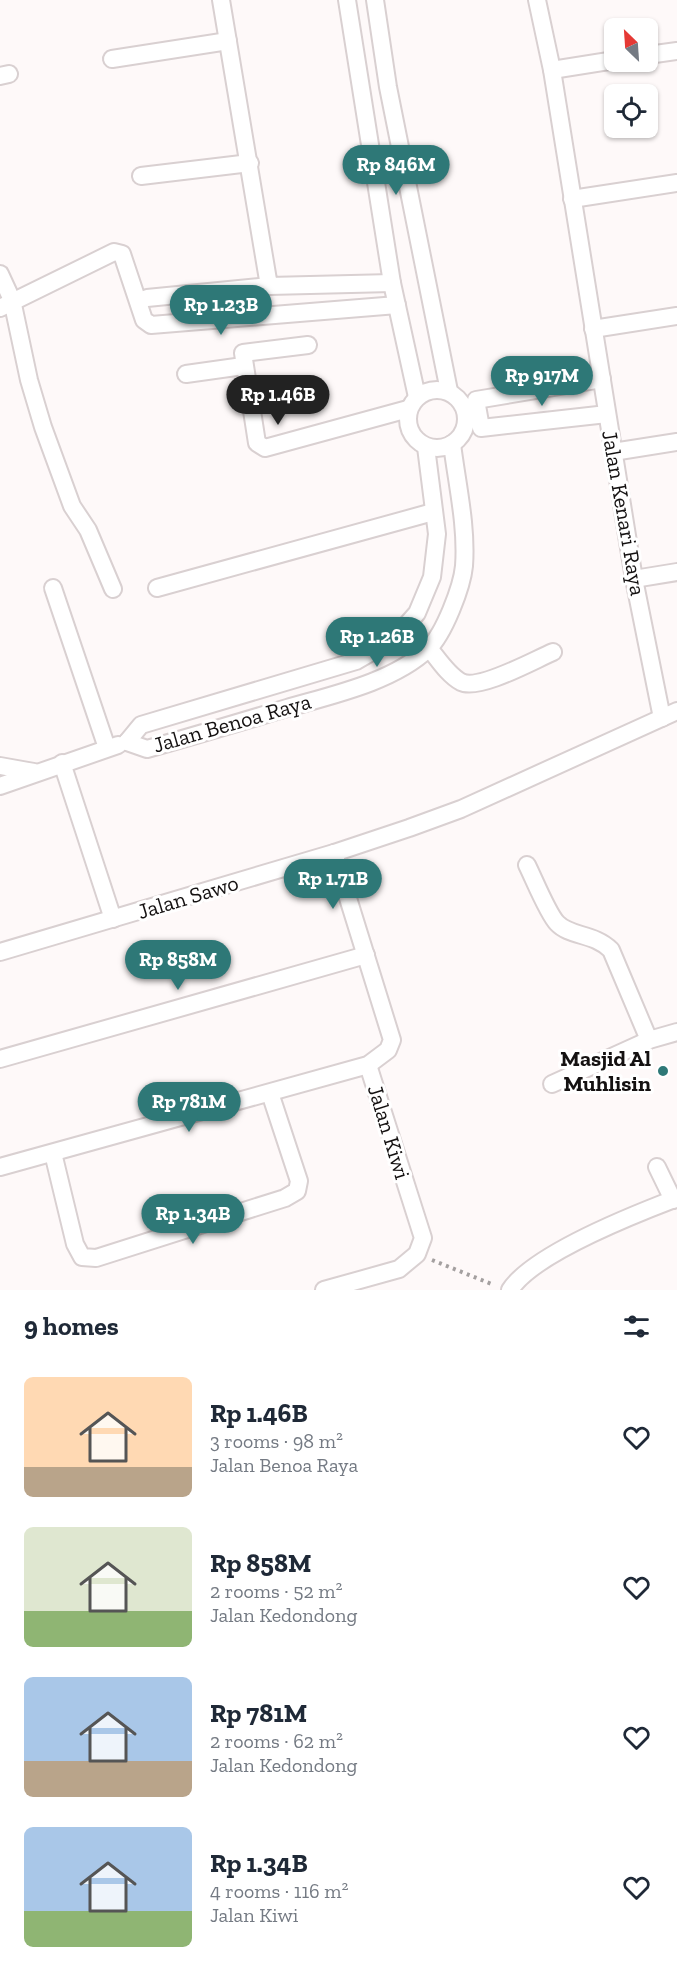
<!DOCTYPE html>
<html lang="en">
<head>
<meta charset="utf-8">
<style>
	body { margin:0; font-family:"Zilla Slab",serif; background:#f6f6f7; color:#1f2937; height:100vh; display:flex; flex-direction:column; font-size:22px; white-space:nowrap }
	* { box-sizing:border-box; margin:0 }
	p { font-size:20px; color:#747a83 }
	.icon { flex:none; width:33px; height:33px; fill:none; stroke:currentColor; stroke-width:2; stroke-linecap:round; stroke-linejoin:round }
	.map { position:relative; height:1290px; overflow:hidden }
	.details { display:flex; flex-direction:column; background:#fff; flex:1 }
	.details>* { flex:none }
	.needle { width:39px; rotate:335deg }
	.buttons { position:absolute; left:604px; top:18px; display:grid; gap:12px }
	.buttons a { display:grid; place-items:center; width:54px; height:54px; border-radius:9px; background:#fff; box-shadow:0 2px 4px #0004; font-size:30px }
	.price { position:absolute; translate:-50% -51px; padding:0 14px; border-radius:21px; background:#2e7877; color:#fff; font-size:20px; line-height:39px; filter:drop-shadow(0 2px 3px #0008) }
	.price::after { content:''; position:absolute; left:50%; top:36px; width:18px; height:14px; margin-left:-9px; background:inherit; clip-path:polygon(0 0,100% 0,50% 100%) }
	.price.active { background:#222; color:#fff }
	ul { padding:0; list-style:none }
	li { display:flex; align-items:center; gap:18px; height:150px; padding:0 24px }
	li span { display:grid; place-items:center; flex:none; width:168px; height:120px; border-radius:9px; color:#555 }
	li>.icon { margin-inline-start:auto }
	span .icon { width:72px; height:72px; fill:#fffc; stroke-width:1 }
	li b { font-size:26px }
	h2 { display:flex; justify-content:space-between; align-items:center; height:72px; padding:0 24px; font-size:26px }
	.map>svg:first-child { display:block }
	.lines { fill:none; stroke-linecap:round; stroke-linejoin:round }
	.street-casing { stroke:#d9d0d1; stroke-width:20 }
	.path { stroke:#a4a0a0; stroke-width:4; stroke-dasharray:3 4.5; stroke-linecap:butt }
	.street { stroke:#fff; stroke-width:16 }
	.poi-dot { fill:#2e7877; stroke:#fff; stroke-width:2 }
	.labels { text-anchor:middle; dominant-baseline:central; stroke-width:6; stroke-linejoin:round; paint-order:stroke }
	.street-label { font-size:22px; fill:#141111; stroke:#fff }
	.poi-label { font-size:22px; font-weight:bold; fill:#141111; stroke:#fff; text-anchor:end }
</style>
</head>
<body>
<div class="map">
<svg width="677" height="1290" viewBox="0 0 677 1290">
	<rect width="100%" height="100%" fill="#fef9f9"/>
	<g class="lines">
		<g class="street-casing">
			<g id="street">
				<path d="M221,0L269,286L392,283"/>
				<path d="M347,0L392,283L417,397"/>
				<path d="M375,0L388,87L449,391"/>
				<path d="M537,0L552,70L634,579L662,718"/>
				<path d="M648,55L677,51"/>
				<path d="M112,59L228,41"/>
				<path d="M552,70L615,60"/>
				<path d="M0,76L9,74"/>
				<path d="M141,176L250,163"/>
				<path d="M572,199L677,183"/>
				<path d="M0,274L12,300L29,380L43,427L72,506L88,530L113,589"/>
				<path d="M147,298L269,286"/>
				<path d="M0,308L114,252L122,254L144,320L151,325L397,305"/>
				<path d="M593,329L677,316"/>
				<path d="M308,345L243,353L257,443L265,448L408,409"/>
				<path d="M186,374L243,366"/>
				<path d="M602,379L476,400L481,428L607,414"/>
				<circle cx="437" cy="419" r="29"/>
				<path d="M613,452L677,442"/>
				<path d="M634,579L677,572"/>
				<path d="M53,588L107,748"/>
				<path d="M157,588L433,512"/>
				<path d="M429,648C438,659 448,675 461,682C479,691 534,660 553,652"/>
				<path d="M127,742L147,749C194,736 240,722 287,708C332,695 393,682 428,649C444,634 462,587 464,566C467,526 457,484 452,444"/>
				<path d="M127,742L141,725L356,661L394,639L417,613L432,577L437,534L426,447"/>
				<path d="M62,763L113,919"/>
				<path d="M0,766L34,772"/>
				<path d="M0,786L118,745"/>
				<path d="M527,865C534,879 548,914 557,923C570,937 594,933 611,950L649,1040L677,1032"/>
				<path d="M0,952L334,853L409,828L461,809L677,711"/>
				<path d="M0,1059L366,955"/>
				<path d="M552,1084L649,1040"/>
				<path d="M53,1153L75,1244L82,1257L96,1258L285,1198L297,1191L299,1181L270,1093"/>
				<path d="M0,1167L368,1065L388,1050L392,1040L334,853"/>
				<path d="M657,1167L673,1200"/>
				<path d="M324,1290L399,1269L417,1254L423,1238L368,1065"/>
				<path d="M510,1290C533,1254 635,1214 677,1198"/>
			</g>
		</g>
		<path class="path" d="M432,1260L494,1285"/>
		<use href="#street" class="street"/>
	</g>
	<circle class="poi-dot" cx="663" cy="1071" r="6"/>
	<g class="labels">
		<g class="street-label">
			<text transform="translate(624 513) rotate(80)">Jalan Kenari Raya</text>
			<text transform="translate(232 723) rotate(-16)">Jalan Benoa Raya</text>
			<text transform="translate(188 897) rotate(-17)">Jalan Sawo</text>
			<text transform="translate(389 1132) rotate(73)">Jalan Kiwi</text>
		</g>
		<g class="poi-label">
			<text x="651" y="1058">Masjid Al<tspan x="651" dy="25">Muhlisin</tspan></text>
		</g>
	</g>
</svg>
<div class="buttons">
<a><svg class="needle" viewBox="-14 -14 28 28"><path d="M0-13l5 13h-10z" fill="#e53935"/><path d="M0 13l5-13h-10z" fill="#747a83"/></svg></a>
<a><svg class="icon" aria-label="locate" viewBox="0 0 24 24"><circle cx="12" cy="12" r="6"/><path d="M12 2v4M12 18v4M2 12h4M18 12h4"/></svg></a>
</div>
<b class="price" style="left:396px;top:196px">Rp 846M</b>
<b class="price" style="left:221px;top:336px">Rp 1.23B</b>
<b class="price" style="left:542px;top:407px">Rp 917M</b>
<b class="price active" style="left:278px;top:426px">Rp 1.46B</b>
<b class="price" style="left:377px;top:668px">Rp 1.26B</b>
<b class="price" style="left:333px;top:910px">Rp 1.71B</b>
<b class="price" style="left:178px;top:991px">Rp 858M</b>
<b class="price" style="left:189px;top:1133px">Rp 781M</b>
<b class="price" style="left:193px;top:1245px">Rp 1.34B</b>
</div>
<section class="details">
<h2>9 homes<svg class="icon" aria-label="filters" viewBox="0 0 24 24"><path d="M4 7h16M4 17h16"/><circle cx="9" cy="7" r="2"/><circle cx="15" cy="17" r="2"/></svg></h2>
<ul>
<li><span style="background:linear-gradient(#ffd9b3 75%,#b9a48a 0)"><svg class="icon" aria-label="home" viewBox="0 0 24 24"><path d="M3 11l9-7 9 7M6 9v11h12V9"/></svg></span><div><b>Rp 1.46B</b><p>3 rooms · 98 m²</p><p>Jalan Benoa Raya</p></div><svg class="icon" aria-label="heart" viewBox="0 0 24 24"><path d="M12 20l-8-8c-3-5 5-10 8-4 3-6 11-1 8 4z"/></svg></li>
<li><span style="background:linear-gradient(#dfe7d0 70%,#8fb573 0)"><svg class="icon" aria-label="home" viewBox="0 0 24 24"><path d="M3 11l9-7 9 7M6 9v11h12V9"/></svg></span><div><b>Rp 858M</b><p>2 rooms · 52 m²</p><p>Jalan Kedondong</p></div><svg class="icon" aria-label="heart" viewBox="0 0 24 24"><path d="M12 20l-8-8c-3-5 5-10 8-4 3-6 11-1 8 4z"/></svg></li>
<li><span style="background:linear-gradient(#a9c7e8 70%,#b9a48a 0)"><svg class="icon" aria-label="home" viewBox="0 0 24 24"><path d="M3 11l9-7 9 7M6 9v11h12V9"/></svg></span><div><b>Rp 781M</b><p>2 rooms · 62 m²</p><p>Jalan Kedondong</p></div><svg class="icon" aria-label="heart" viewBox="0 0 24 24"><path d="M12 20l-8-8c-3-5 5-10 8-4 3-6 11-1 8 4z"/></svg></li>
<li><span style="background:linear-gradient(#a9c7e8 70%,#8fb573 0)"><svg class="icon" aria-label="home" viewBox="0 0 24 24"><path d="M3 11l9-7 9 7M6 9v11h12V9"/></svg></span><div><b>Rp 1.34B</b><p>4 rooms · 116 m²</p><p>Jalan Kiwi</p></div><svg class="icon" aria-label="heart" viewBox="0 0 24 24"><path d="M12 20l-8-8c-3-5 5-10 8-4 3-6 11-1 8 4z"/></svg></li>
</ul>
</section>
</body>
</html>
